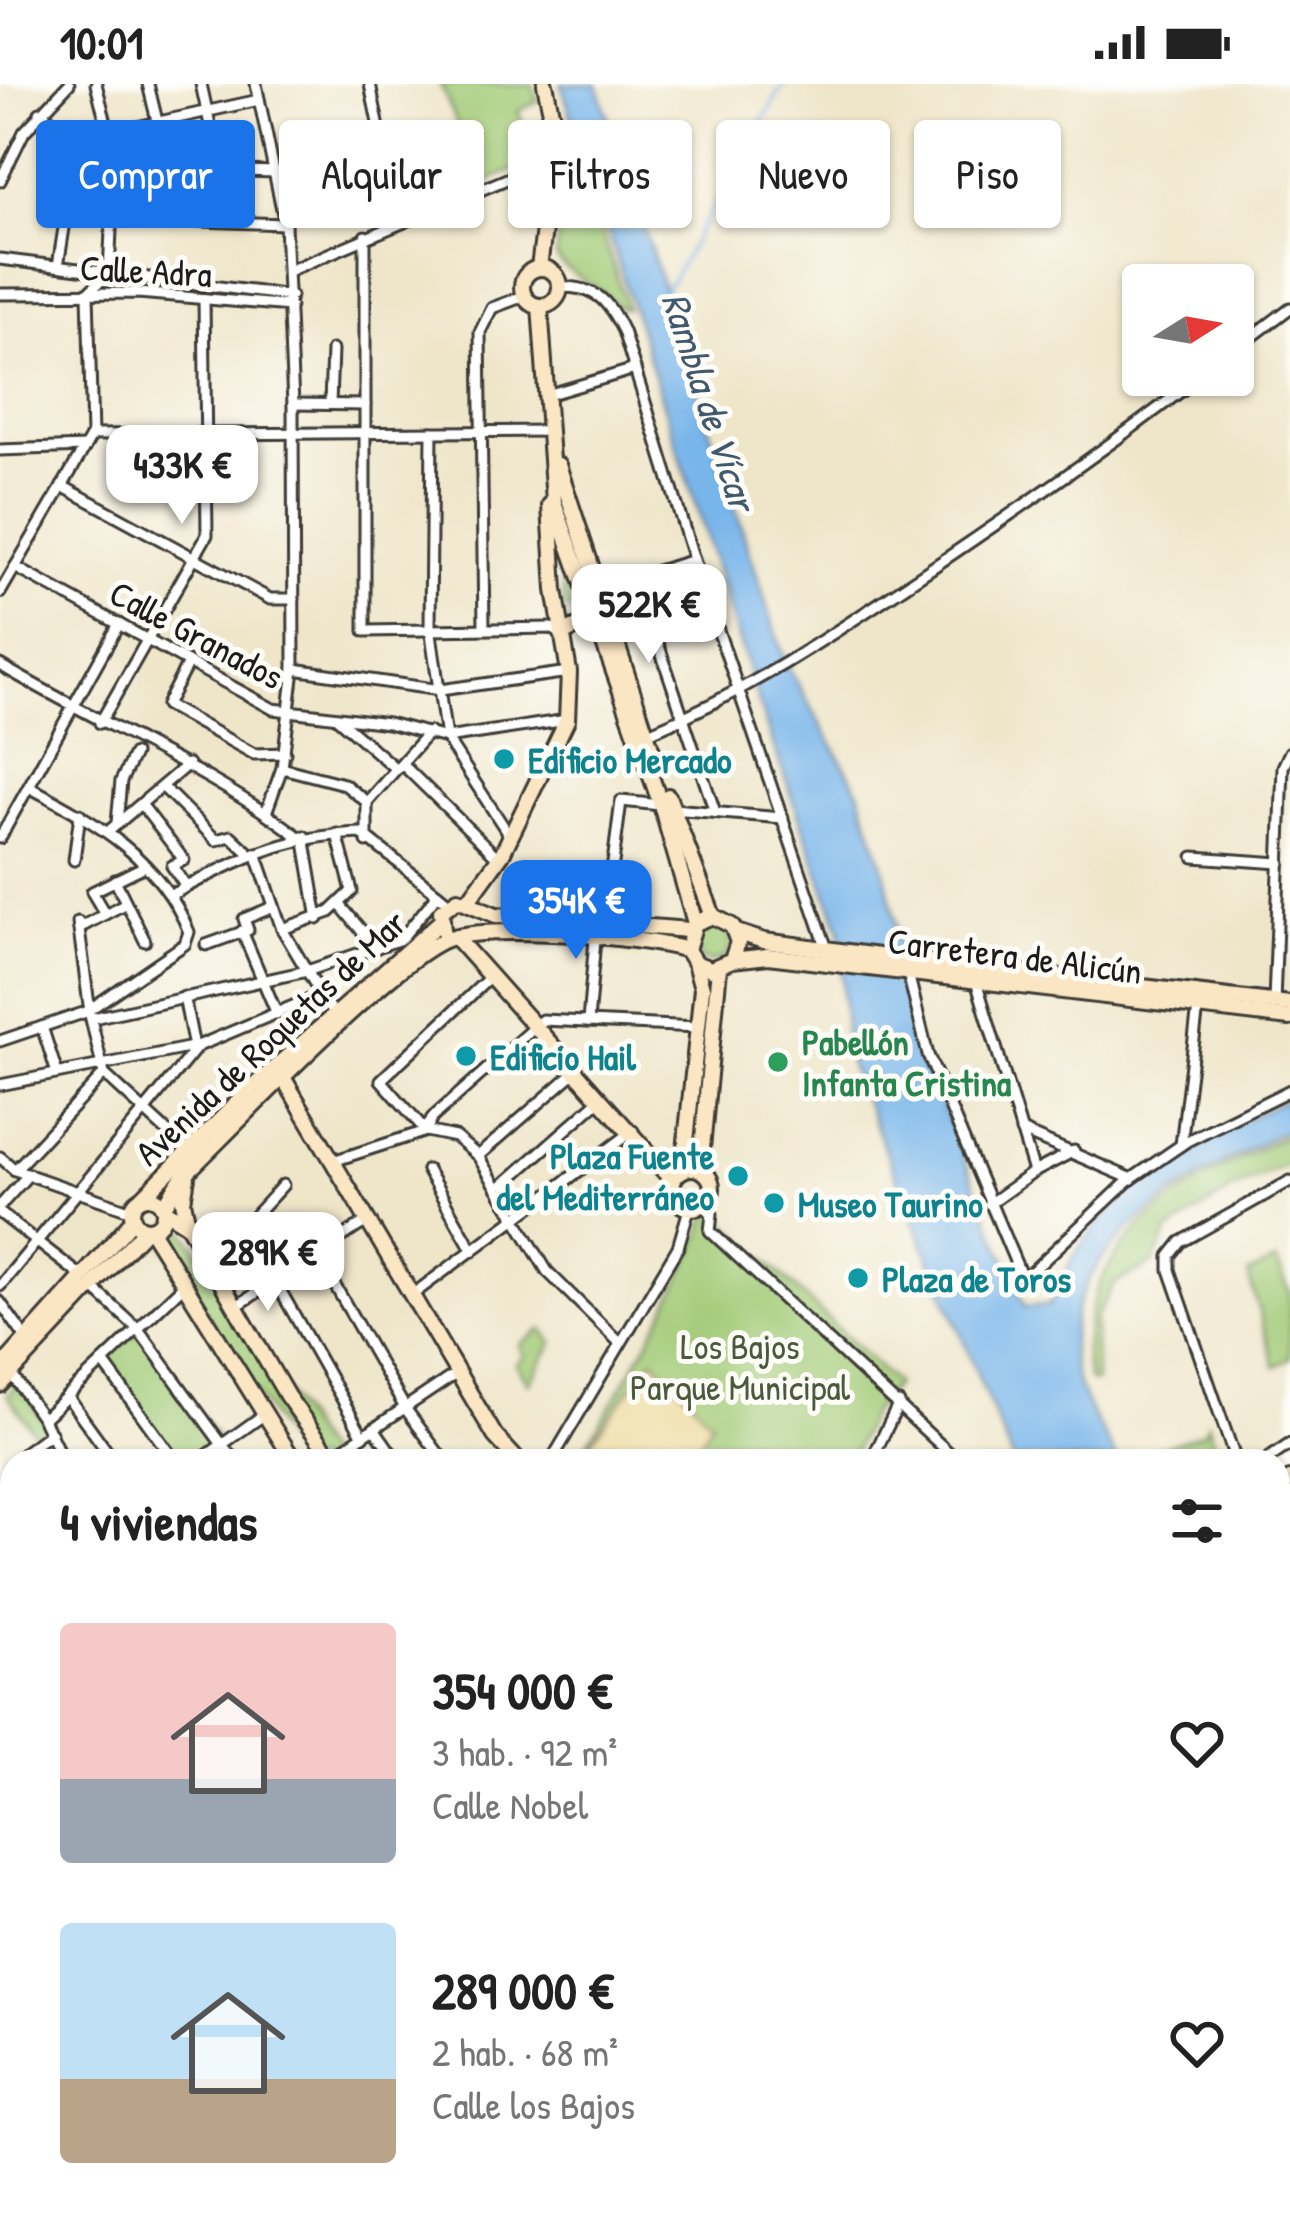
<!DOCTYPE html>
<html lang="es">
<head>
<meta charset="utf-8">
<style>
	body { margin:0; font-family:"Patrick Hand",sans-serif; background:#f6f6f6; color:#222; height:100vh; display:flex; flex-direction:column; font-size:45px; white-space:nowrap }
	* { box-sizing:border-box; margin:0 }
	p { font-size:39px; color:#767676 }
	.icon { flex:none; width:66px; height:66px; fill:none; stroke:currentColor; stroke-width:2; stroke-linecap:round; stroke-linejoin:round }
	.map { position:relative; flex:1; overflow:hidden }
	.side { position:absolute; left:0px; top:1365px; width:1290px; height:768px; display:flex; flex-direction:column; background:#fff; border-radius:36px 36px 0 0; box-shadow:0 3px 9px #0004 }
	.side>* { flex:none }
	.guide { position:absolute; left:36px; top:36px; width:1218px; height:108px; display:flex; gap:24px }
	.needle { width:78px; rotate:79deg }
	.tools { position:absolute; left:1122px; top:180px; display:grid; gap:24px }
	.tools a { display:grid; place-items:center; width:132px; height:132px; border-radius:12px; background:#fff; box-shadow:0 3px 9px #0004; font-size:60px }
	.price { position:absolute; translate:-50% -102px; padding:0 27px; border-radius:24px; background:#fff; color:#222; font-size:39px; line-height:78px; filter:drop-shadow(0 3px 6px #0008) }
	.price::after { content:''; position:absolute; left:50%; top:72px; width:36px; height:27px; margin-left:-18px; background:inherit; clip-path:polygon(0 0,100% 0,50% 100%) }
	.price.selected { background:#1a73e8; color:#fff }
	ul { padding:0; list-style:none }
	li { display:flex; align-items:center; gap:36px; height:300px; padding:0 60px }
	li span { display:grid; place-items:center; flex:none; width:336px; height:240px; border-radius:12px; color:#555 }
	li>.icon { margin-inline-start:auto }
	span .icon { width:144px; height:144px; fill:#fffc; stroke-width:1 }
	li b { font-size:51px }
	h2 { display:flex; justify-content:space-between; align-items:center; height:144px; padding:0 60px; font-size:51px }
	.tag { padding:0 42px; border-radius:12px; background:#fff; box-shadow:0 3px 9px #0004; font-size:42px; line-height:108px }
	.tag.selected { background:#1a73e8; color:#fff }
	.status { display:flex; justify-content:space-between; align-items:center; height:84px; padding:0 60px; background:#fff; direction:ltr }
	.status svg { height:33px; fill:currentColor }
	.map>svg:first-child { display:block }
	.green { fill:#a2cb77; stroke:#5f744a; stroke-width:3 }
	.sand { fill:#eeda9e; stroke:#857b5d; stroke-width:3 }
	.water { fill:#78b5ea; stroke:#4a6883; stroke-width:3 }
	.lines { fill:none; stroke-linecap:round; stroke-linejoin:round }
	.stream { stroke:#78b5ea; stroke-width:3 }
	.street-casing { stroke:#3c3a36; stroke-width:15 }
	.secondary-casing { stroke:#3c3a36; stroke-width:20 }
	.street { stroke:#fff; stroke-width:9 }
	.secondary { stroke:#fbe6c4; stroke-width:14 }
	.culture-dot { fill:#0f9aa8; stroke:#fdfcf7; stroke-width:4.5 }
	.leisure-dot { fill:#2e9e5b; stroke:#fdfcf7; stroke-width:4.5 }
	.labels { text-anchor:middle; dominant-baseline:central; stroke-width:10; stroke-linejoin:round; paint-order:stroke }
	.street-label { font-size:36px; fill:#1c1c1c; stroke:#fdfcf7 }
	.culture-label { font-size:36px; font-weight:bold; fill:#0d838f; stroke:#fdfcf7; text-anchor:start }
	.leisure-label { font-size:36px; font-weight:bold; fill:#27864d; stroke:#fdfcf7; text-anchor:start }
	.park-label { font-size:36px; fill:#4b593c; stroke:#fdfcf7 }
	.water-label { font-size:39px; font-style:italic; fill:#41596e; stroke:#fdfcf7 }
</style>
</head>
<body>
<div class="status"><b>10:01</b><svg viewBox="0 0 49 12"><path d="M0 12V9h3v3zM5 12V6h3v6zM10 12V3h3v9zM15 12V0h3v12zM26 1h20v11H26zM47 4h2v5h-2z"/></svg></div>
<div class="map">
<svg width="1290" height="2133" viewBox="0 0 1290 2133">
	<rect width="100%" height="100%" fill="#fdfcf7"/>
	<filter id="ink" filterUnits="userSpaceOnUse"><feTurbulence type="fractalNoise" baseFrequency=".00833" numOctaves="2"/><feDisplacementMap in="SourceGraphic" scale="24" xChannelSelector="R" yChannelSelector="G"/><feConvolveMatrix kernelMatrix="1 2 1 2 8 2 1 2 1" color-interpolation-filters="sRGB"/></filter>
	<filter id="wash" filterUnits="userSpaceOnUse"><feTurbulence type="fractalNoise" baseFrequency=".004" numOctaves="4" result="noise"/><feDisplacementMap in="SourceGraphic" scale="48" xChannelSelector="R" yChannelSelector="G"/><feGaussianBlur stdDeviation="2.7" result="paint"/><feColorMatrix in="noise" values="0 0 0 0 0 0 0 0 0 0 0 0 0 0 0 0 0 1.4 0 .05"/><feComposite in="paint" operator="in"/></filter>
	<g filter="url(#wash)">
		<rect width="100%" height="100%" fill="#efe6ca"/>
		<g class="green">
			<path d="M440,0H533L538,18L518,27L537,76L483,99Z"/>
			<path d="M572,57L627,224L619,223C599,199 573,197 555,172Z"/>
			<path d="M555,430L582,521L564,526Z"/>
			<circle cx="712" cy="859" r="19"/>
			<path d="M1290,1049V1079L1233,1105L1168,1148L1154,1179L1114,1200L1095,1235L1096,1298L1090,1297C1083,1278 1085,1263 1088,1242C1100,1142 1209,1089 1290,1049Z"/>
			<path d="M711,1124L896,1300L871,1329L850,1377H576C628,1296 677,1214 711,1124Z"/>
			<path d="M173,1138L182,1142L329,1377H298L162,1156L161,1147Z"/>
			<path d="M1276,1177L1290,1208V1274L1275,1283L1248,1190Z"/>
			<path d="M138,1245L222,1360L199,1377H175L103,1278Z"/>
			<path d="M542,1245L553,1259L529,1299L516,1280L524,1272L520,1261Z"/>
			<path d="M21,1297L48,1347L38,1354L7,1310Z"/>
			<path d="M1208,1339L1221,1377H1153L1150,1368L1204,1348Z"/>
			<path d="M1290,1489V1671L1278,1648V1499Z"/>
		</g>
		<g class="sand">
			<path d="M653,1274L711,1337L692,1377H577Z"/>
			<path d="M12,2041V2098L0,2097V2042Z"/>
			<path d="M1278,2115L1290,2118V2133H501L345,2121H1278Z"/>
		</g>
		<g class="water">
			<path d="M561,0H597L785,577L859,707L886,791L899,854L901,902L920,967L1025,1223L1049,1221C1059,1202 1067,1181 1080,1163C1133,1091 1212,1052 1290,1013V1044C1200,1090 1051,1162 1074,1286C1080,1316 1104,1349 1118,1377H1013L846,971L840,846L764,635Z"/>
			<path d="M1278,1685L1290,1708V1908L1278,1885Z"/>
			<path d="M0,2097L12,2098V2121H345L501,2133H0Z"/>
		</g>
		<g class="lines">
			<path class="stream" d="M663,211L784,0"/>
		</g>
	</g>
	<g filter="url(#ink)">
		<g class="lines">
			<g class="street-casing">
				<g id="street">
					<path d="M96,0L109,50"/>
					<path d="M148,0L169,86"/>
					<path d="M201,0L220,87"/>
					<path d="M256,0L285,140L293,320L294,585L282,684L267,726"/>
					<path d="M370,0L398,137"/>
					<path d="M40,28L84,58"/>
					<path d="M109,49L259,16"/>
					<circle cx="96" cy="67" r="14"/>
					<path d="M114,83L277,88"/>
					<path d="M515,93L536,108L545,134"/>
					<path d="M0,97L24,48L69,0"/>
					<path d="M279,103L384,76"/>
					<path d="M112,134L285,140"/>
					<path d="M365,152V547L551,544L562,550"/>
					<path d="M0,175L291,212"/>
					<path d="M58,182L74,81L81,71"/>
					<path d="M288,187L533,84L541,73L547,28"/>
					<path d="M560,203C597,203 607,215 623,247L694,476L827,865"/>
					<path d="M0,210L138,209L290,222"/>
					<path d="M1233,267L1290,224"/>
					<path d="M547,311L635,285"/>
					<path d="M293,320L365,321"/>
					<path d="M330,320L332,266"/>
					<path d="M432,348L430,543L446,654L511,754"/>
					<path d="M92,351L550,347"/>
					<path d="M0,366L85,363"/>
					<path d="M62,402L270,515H294"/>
					<path d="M15,483L273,625L388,639L446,654L567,636"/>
					<path d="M636,494L715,728"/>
					<path d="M598,505L694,476"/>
					<path d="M0,509L92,351L88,209L109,189L114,83L108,75"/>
					<path d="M484,544L480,248L492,224L524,212"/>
					<path d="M188,579L166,621L254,670L285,669"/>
					<path d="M0,581C99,640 208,684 299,753"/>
					<path d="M294,585L440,606L569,588"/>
					<path d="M336,633L396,685"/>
					<path d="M100,639L207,451L204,215"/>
					<path d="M646,650C747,608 826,555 917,494C1014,429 1109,363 1202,291"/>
					<path d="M402,680L499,775"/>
					<path d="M282,684L344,700L367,718"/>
					<path d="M164,704L216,756L231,752L248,768"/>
					<path d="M141,720L184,776L172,782L186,803"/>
					<path d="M672,725L783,734"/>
					<path d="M117,739L121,697L134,670"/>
					<path d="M110,746L188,680"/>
					<path d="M304,752L318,835"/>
					<path d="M0,754L119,540"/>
					<path d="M367,758V718L429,648"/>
					<path d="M256,769L282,845L334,932"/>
					<path d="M1194,773L1280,779"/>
					<path d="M74,776L80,730"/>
					<path d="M115,796L145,857"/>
					<path d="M171,811C238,775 284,752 361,749L448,818"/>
					<path d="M341,822L376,864"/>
					<path d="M105,830L92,808L145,782"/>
					<path d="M78,838L89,921"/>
					<path d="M605,841L621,717L661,721"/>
					<path d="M79,844L126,819"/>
					<path d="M282,845L330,828L352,807L337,750"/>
					<path d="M242,847L277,930"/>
					<path d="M206,861L248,846L244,835L273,823"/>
					<path d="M908,889L928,971L1023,1196L1127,1098L1187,1057L1290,1006"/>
					<path d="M489,894L381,996L426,1047L432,1034L542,936L698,943"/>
					<path d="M976,897L1034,1088L989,1120"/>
					<path d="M184,913L194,963"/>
					<path d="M1274,918L1283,683L1290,668"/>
					<path d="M90,931L104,990L188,1067"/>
					<path d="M93,934L307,887L401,855L438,810"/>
					<path d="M588,938L595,855"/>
					<path d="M42,943L57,989"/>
					<path d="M0,957L86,928L185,860L189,848C160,775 98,739 29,703"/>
					<path d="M0,1001L198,962L317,912"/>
					<path d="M1021,1047L1132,1095"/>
					<path d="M1181,1061L1198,923"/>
					<path d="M478,1072L576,987"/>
					<path d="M0,1073L15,1086L132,1127"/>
					<path d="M333,1077L426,1047L455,1053L478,1072L547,1187L620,1259"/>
					<path d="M15,1086L104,990"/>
					<path d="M427,1086L473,1167"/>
					<path d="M1034,1088L1074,1067"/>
					<path d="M504,1100L596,1019"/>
					<path d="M704,1121L712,1130L710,1147L958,1377"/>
					<path d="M0,1122L29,1090"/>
					<path d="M259,1127L292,1185"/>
					<path d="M0,1129L80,1191"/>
					<path d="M238,1150L283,1101"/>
					<path d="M317,1170L405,1324L444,1377"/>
					<path d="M275,1197L363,1352"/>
					<path d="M0,1202L198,962"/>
					<path d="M91,1202L138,1245L234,1377"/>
					<path d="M412,1211L633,1047"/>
					<path d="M0,1218L27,1256"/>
					<path d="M235,1223L368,1136"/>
					<path d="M0,1274L43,1335L63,1377"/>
					<path d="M103,1278L175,1377"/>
					<path d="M67,1312L114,1377"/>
					<path d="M43,1335L185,1200"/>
					<path d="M374,1344L397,1377"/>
					<path d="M331,1373L457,1289"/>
					<path d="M31,1377L25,1368L51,1349"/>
					<path d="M199,1377L262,1332"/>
					<path d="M551,1377L678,1163L689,1125"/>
					<path d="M871,1377L899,1319"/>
					<path d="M1236,1377L1170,1186V1172L1181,1158L1290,1097"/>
					<path d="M1265,1377L1290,1360"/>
					<path d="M0,1429L12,1420"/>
					<path d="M0,1450L12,1452"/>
					<path d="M0,1472L12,1475"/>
					<path d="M0,1571L12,1522"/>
					<path d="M0,1598L12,1600"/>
					<path d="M0,1824L7,1714"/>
					<path d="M0,1884L12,1885"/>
					<path d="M1278,1943L1290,1966"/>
					<path d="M0,2009L12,2008"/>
					<path d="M1278,2110L1290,2113"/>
				</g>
			</g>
			<g class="secondary-casing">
				<g id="secondary">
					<circle cx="541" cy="203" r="19"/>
					<path d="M539,184L556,52L545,0"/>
					<path d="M540,222L554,418L661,721L695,839"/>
					<path d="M558,381L656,679"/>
					<path d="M562,550L583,540L598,548"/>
					<path d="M668,712L713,832"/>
					<path d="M468,817L502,770L567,636L569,588L555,506L550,421"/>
					<path d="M443,845L441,827L458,815L496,831L689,846"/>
					<path d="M736,848L764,857L909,876L1290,920"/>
					<path d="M456,854L673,1097"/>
					<path d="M732,876L738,858L732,842L713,832L695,839L687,866L695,879L711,885L732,876L768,872L1290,934"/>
					<path d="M284,995L495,1352L518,1377"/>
					<circle cx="692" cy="1104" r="20"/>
					<path d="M683,1086L702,904L695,879"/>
					<path d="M700,1086L719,884"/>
					<path d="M187,1093L183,1117L188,1141"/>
					<circle cx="148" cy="1129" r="16"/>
					<path d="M142,1114L254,1002L440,838"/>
					<path d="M163,1124L183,1092C229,1048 401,867 450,854C496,841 639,852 687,866"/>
					<path d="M164,1126L188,1141L287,1312L334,1377"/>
					<path d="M150,1145L294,1377"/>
					<path d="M0,1285L133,1136"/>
					<path d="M0,1301L146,1145"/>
					<path d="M1278,1404L1290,1395"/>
					<path d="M0,1669L12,1671"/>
				</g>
			</g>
			<use href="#street" class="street"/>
			<use href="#secondary" class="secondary"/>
		</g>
	</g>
	<g class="culture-dot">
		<circle cx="504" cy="675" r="12"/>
		<circle cx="466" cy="972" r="12"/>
		<circle cx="738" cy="1092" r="12"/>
		<circle cx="774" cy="1119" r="12"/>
		<circle cx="858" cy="1194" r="12"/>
	</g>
	<circle class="leisure-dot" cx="778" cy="978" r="12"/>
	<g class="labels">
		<g class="street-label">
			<text transform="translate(146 186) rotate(3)">Calle Adra</text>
			<text transform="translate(197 550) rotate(28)">Calle Granados</text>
			<text transform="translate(1015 871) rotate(7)">Carretera de Alicún</text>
			<text transform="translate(270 953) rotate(-43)">Avenida de Roquetas de Mar</text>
		</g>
		<g class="culture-label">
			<text x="528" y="675">Edificio Mercado</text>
			<text x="490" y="972">Edificio Hail</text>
			<text x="714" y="1071" text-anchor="end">Plaza Fuente<tspan x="714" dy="41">del Mediterráneo</tspan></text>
			<text x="798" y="1119">Museo Taurino</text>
			<text x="882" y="1194">Plaza de Toros</text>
		</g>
		<g class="leisure-label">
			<text x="802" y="957">Pabellón<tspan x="802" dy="41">Infanta Cristina</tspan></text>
		</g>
		<g class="park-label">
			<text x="740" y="1261">Los Bajos<tspan x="740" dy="41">Parque Municipal</tspan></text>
		</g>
		<g class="water-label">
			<text transform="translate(710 317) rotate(72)">Rambla de Vícar</text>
		</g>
	</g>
</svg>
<div class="tools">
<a><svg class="needle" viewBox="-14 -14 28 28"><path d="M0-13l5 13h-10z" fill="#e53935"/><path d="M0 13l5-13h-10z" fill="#767676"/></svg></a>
</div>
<b class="price" style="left:182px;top:443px">433K €</b>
<b class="price" style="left:649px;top:582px">522K €</b>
<b class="price selected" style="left:576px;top:878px">354K €</b>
<b class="price" style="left:268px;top:1230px">289K €</b>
<div class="guide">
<a class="tag selected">Comprar</a>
<a class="tag">Alquilar</a>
<a class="tag">Filtros</a>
<a class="tag">Nuevo</a>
<a class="tag">Piso</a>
</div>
<section class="side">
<h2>4 viviendas<svg class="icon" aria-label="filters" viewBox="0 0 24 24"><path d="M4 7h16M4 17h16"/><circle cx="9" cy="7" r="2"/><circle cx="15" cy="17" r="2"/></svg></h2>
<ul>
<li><span style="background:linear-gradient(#f6c9c9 65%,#9aa5b1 0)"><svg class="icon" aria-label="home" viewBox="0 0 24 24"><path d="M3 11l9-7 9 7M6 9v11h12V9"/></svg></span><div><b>354 000 €</b><p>3 hab. · 92 m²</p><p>Calle Nobel</p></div><svg class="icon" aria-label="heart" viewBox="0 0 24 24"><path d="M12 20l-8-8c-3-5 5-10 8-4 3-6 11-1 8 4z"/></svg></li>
<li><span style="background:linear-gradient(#bfe0f5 65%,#b9a48a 0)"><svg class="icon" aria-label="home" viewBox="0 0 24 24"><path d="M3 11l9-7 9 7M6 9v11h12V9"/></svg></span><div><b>289 000 €</b><p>2 hab. · 68 m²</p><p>Calle los Bajos</p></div><svg class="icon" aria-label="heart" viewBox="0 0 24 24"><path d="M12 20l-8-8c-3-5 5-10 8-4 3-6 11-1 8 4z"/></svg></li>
</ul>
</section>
</div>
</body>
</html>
